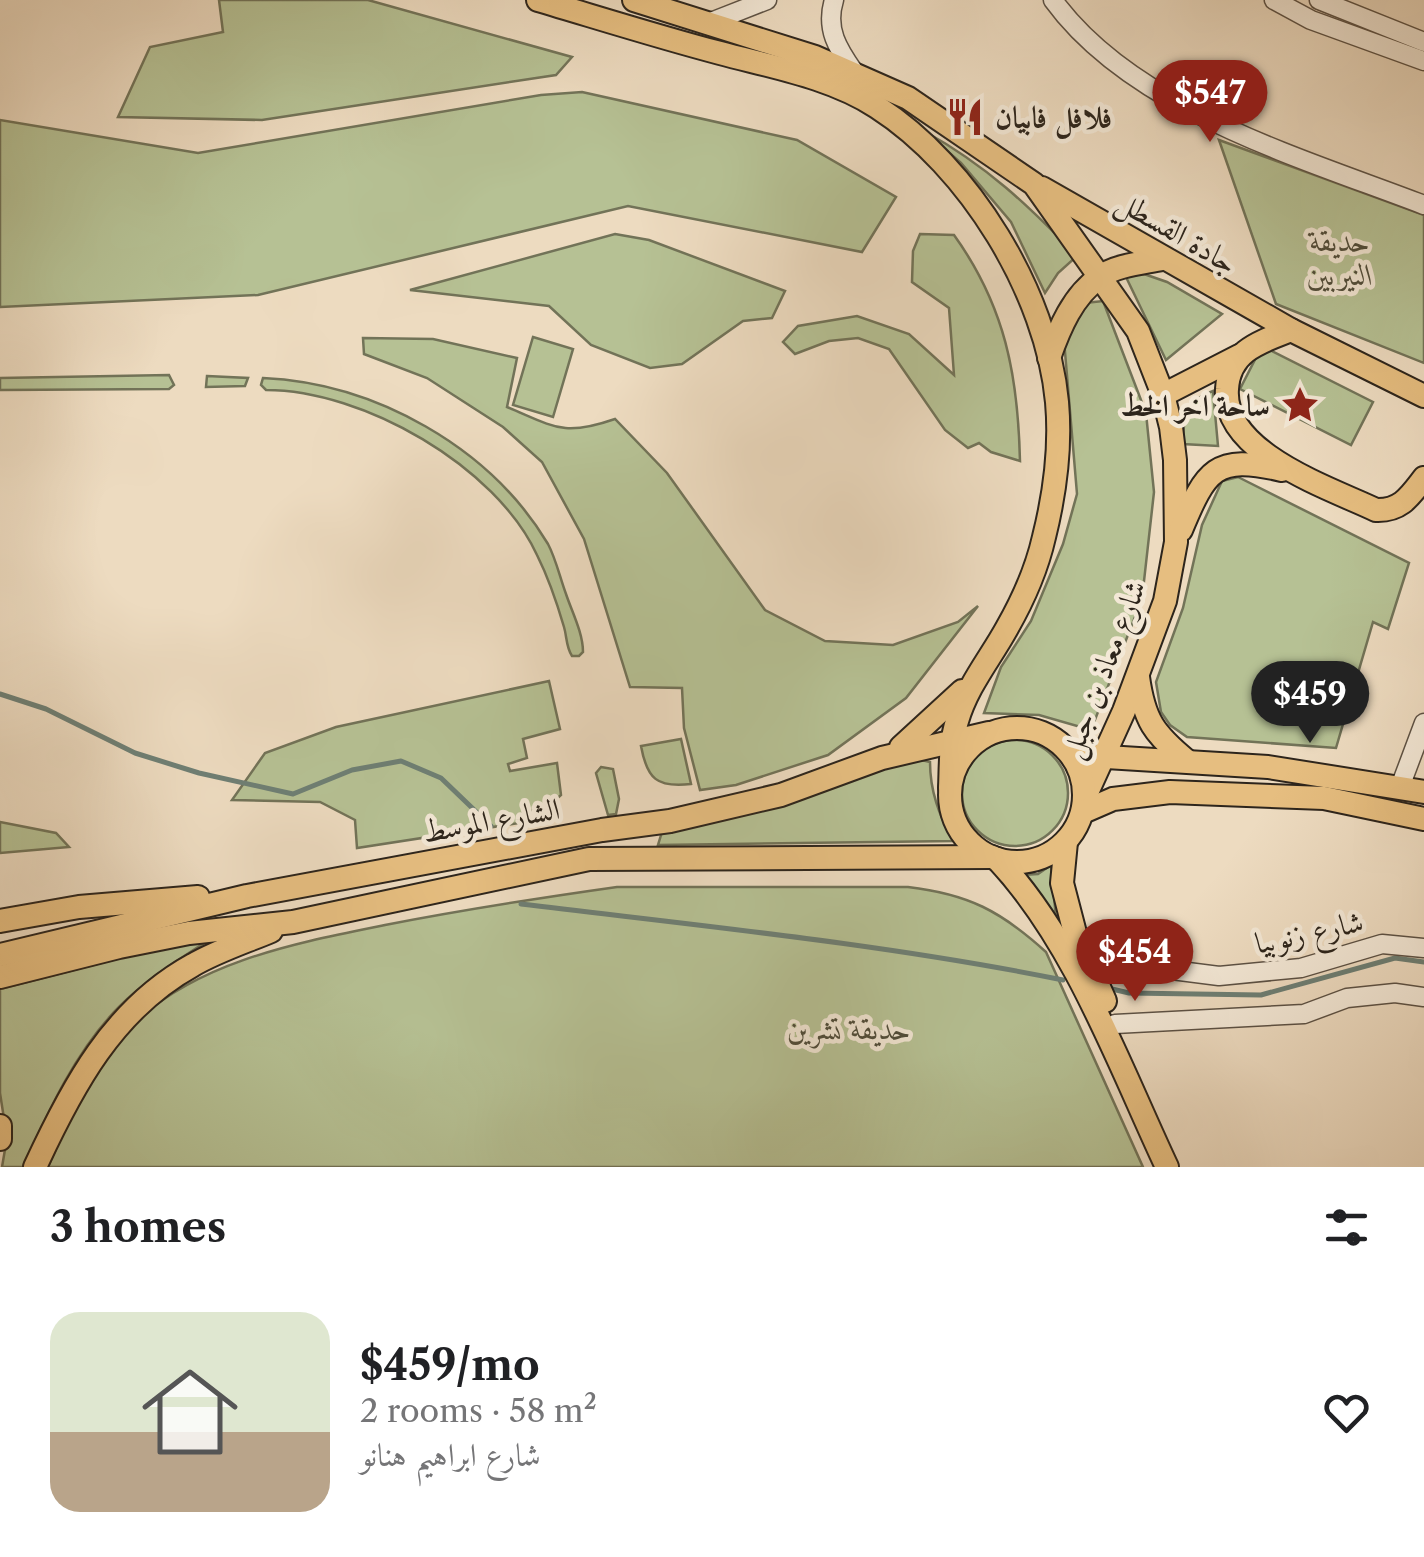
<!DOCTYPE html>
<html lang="en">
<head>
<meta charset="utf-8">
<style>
	body { margin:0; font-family:"Libre Caslon Text",Amiri,serif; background:#f6f6f6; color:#202124; height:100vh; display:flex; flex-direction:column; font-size:38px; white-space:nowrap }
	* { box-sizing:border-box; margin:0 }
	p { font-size:32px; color:#757577 }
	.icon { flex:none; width:55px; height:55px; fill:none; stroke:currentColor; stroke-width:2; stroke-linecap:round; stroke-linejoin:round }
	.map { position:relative; height:1167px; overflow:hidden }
	.sheet { display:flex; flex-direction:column; background:#fff; flex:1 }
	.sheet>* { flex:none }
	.price { position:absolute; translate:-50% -85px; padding:0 22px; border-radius:35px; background:#8f2418; color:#fff; font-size:32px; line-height:65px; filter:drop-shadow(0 2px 5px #0008) }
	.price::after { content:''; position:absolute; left:50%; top:60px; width:30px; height:22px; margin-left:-15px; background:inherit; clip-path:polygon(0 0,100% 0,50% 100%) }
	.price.on { background:#222; color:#fff }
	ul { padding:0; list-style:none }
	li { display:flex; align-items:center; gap:30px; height:250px; padding:0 50px }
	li+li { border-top:2px solid #e0e0e0 }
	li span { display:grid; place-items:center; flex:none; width:280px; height:200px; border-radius:30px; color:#555 }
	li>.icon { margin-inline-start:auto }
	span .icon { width:120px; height:120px; fill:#fffc; stroke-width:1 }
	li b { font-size:42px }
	h2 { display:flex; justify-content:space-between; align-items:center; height:120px; padding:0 50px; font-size:42px }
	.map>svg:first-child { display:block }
	.green { fill:#b6c194; stroke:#727358; stroke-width:2.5 }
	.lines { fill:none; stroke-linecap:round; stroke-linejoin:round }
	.stream { stroke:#6e7f74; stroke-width:5 }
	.minor-casing { stroke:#5d5245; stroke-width:21 }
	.major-casing { stroke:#2d251c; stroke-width:26 }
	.minor { stroke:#f3e8d6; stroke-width:18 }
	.major { stroke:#e6be80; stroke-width:22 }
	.labels { text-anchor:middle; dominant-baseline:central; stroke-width:9; stroke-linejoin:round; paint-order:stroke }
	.poi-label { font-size:30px; font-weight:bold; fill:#2d251c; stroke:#f3e8d6; text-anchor:start }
	.street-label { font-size:30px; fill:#2d251c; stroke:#f3e8d6 }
	.park-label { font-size:30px; font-style:italic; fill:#4f4c3a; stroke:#f3e8d6 }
</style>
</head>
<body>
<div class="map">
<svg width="1424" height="1167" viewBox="0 0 1424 1167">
	<rect width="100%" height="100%" fill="#eddbc0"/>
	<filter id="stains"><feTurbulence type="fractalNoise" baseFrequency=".002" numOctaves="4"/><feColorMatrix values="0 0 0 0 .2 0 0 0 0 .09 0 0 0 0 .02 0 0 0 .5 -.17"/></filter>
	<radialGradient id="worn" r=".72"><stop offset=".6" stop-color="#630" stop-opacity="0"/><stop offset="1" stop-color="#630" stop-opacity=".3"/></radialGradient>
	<g class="green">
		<path d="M219,0H368L572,57L556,75L262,120L118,117L150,47L223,32Z"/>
		<path d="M582,92L797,140L896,197L862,252L628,206L258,295L0,307V120L198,153L541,95Z"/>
		<path d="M924,131C987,166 1028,205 1077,256L1058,273L1045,293L1011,222L961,163Z"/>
		<path d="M1219,140L1424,215V363L1276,304Z"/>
		<path d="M615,234L649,240L785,291L772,318L743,321L682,364L650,368L591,345L549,306L410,290Z"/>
		<path d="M920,234L954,235C1005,306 1018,375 1020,461L991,452L979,443L968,448L945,430L889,349L858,338L829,341L795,354L783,342L798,326L857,316L909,334L954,375L949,308L912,282L913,251Z"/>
		<path d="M1144,274L1167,282L1222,314L1166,360L1125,275Z"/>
		<path d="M1103,301L1146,413L1154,492L1142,599L1091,730L1039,715L984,713L1001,667L1031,621L1063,544L1077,494L1064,340L1085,303Z"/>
		<path d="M533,337L573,349L553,417L513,405Z"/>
		<path d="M363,338L433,339L517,358L507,407C555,427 563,437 615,419L667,473L765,610L825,641L893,645L958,622L978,606L906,698L828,755L736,785L700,790L684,728L682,688L630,687L584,539L542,462L503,427L427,378L364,354Z"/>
		<path d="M1262,346L1373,402L1351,445L1240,389Z"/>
		<path d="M169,375L174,385L169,389L0,390V378Z"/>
		<path d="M207,376L248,378L245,386L206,387Z"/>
		<path d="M263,378C375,383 490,447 548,544C556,559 560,578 566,594C572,612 583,633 583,652L579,656H572C566,647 567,637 564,627C557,603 548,577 537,555C496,466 363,390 266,390L261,385Z"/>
		<path d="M1213,391L1218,446L1183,444C1183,418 1185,401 1213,391Z"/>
		<path d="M1238,477L1409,563L1388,629L1373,622L1336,748L1187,737L1170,725L1161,712L1156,682L1183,608L1202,525L1222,481Z"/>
		<path d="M549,681L560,729L523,739L527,758L508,764L510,771L557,763L561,795L549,806L518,815L519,823L357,848L355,820L320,802L232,800L265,753L336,727Z"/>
		<path d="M681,739L691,784C657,788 647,779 641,746Z"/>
		<circle cx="1015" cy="793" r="53"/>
		<path d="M917,759L930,762C930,791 939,815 953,841L658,845L662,832Z"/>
		<path d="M601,767L613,769L619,799L616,814L608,815L596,773Z"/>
		<path d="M0,822L56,833L69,847L0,853Z"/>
		<path d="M1051,865L1056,918L1022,875L1038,874Z"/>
		<path d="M617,887H908C968,894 1001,911 1046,952L1143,1167H48C69,1120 91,1067 128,1029C193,962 296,943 385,925C462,910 539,898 617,887Z"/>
		<path d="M206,942C175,962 145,981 119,1007C76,1050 48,1112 23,1167H2L7,1138L0,1093V989L155,949Z"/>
	</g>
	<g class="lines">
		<g class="stream">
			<path d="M0,694L46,709L135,753L199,773L293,794L352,770L401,761L441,778L491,826"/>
			<path d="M521,904C702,926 885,944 1063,980"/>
			<path d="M1112,989L1129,993L1261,995L1395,958L1424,962"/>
		</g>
		<g class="minor-casing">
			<g id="minor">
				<path d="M834,0C825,29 838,49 854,72"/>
				<path d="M1053,0C1133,110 1302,158 1424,205"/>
				<path d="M1274,0L1311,20L1424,61"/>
				<path d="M1319,0L1424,42"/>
				<path d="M711,22L767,0"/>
				<path d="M1400,787L1424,723"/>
				<path d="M1086,959L1219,976L1301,968L1382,944L1424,948"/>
				<path d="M1115,1024L1304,1014L1347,998L1395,993L1424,997"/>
			</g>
		</g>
		<g class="major-casing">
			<g id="major">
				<path d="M538,0C599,18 659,37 720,53C772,67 831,77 877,107C969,166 1047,293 1057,402C1061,447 1055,493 1044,537C1037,568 1023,600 1007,628C990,659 967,686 957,721C950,743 951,765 950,788"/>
				<path d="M634,0L815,57L908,98L1034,184L1138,331L1163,395L1171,427L1175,460L1176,542L1165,601L1124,711L1085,797"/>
				<path d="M1042,188L1291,330"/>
				<path d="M1049,358C1059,329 1073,295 1100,277C1116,265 1143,263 1162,259"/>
				<path d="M1163,395L1239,356"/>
				<path d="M1424,396L1291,330C1260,342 1229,351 1227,389C1222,453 1330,488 1376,510C1401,511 1410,496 1424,478"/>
				<path d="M1181,530C1206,470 1215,454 1282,470"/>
				<path d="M1138,677C1144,720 1154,734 1187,761"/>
				<circle cx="1017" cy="795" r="67"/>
				<path d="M901,747L962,691"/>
				<path d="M1090,756L1268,767L1424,792"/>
				<path d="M1083,812L1113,799L1170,792L1324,798L1424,819"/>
				<path d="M1066,842L1062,883L1075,933L1105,1001"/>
				<path d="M997,859C1075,942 1119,1065 1167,1167"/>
				<path d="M0,921L79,907L198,897"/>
				<path d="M0,955L247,896L602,830L670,821L781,795L882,758L989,733"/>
				<path d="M0,977L119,947L189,933L293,922L589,859L992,857"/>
				<path d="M0,1126V1139"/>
				<path d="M35,1167C72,1087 113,1009 193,965C217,951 245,942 271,931"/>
			</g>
		</g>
		<use href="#minor" class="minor"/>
		<use href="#major" class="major"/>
	</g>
	<defs>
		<g id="restaurant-bare" transform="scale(3)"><path d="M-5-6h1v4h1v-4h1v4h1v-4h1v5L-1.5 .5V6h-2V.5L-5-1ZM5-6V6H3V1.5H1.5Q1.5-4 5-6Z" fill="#8f2418" stroke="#f3e8d6" stroke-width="2.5" paint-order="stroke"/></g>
		<g id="sight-bare" transform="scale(3)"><path d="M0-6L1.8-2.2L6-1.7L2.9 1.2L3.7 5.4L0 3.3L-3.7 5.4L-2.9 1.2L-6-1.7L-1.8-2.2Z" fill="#8f2418" stroke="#f3e8d6" stroke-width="2.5" paint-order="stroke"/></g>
	</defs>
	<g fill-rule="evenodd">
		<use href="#restaurant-bare" x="965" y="117"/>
		<use href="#sight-bare" x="1300" y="405"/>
	</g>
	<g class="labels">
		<g class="poi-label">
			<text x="995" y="117">فلافل فابيان</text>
			<text x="1270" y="405" text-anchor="end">ساحة اخر الخط</text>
		</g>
		<g class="street-label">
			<text transform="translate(1177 232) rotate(30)">جادة القسطل</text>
			<text transform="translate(1103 669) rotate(-69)">شارع معاذ بن جبل</text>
			<text transform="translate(491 820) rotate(-10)">الشارع الموسط</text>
			<text transform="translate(1309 932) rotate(-12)">شارع زنوبيا</text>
		</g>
		<g class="park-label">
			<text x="1340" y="240">حديقة<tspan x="1340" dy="34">النيربين</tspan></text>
			<text x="849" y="1028">حديقة تشرين</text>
		</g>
	</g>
	<rect width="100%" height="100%" filter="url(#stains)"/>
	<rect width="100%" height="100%" fill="url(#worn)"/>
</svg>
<b class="price" style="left:1210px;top:145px">$547</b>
<b class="price on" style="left:1310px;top:746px">$459</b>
<b class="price" style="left:1135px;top:1004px">$454</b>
</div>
<section class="sheet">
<h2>3 homes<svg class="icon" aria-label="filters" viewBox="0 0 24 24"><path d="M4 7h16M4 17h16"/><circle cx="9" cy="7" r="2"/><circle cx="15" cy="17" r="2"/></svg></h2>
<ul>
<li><span style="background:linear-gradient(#dfe7d0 60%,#b9a48a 0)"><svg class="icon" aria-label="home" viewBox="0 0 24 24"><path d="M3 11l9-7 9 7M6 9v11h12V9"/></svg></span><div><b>$459/mo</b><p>2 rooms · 58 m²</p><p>شارع ابراهيم هنانو</p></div><svg class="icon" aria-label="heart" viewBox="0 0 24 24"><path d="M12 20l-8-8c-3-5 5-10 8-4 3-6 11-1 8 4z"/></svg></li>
</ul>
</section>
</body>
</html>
